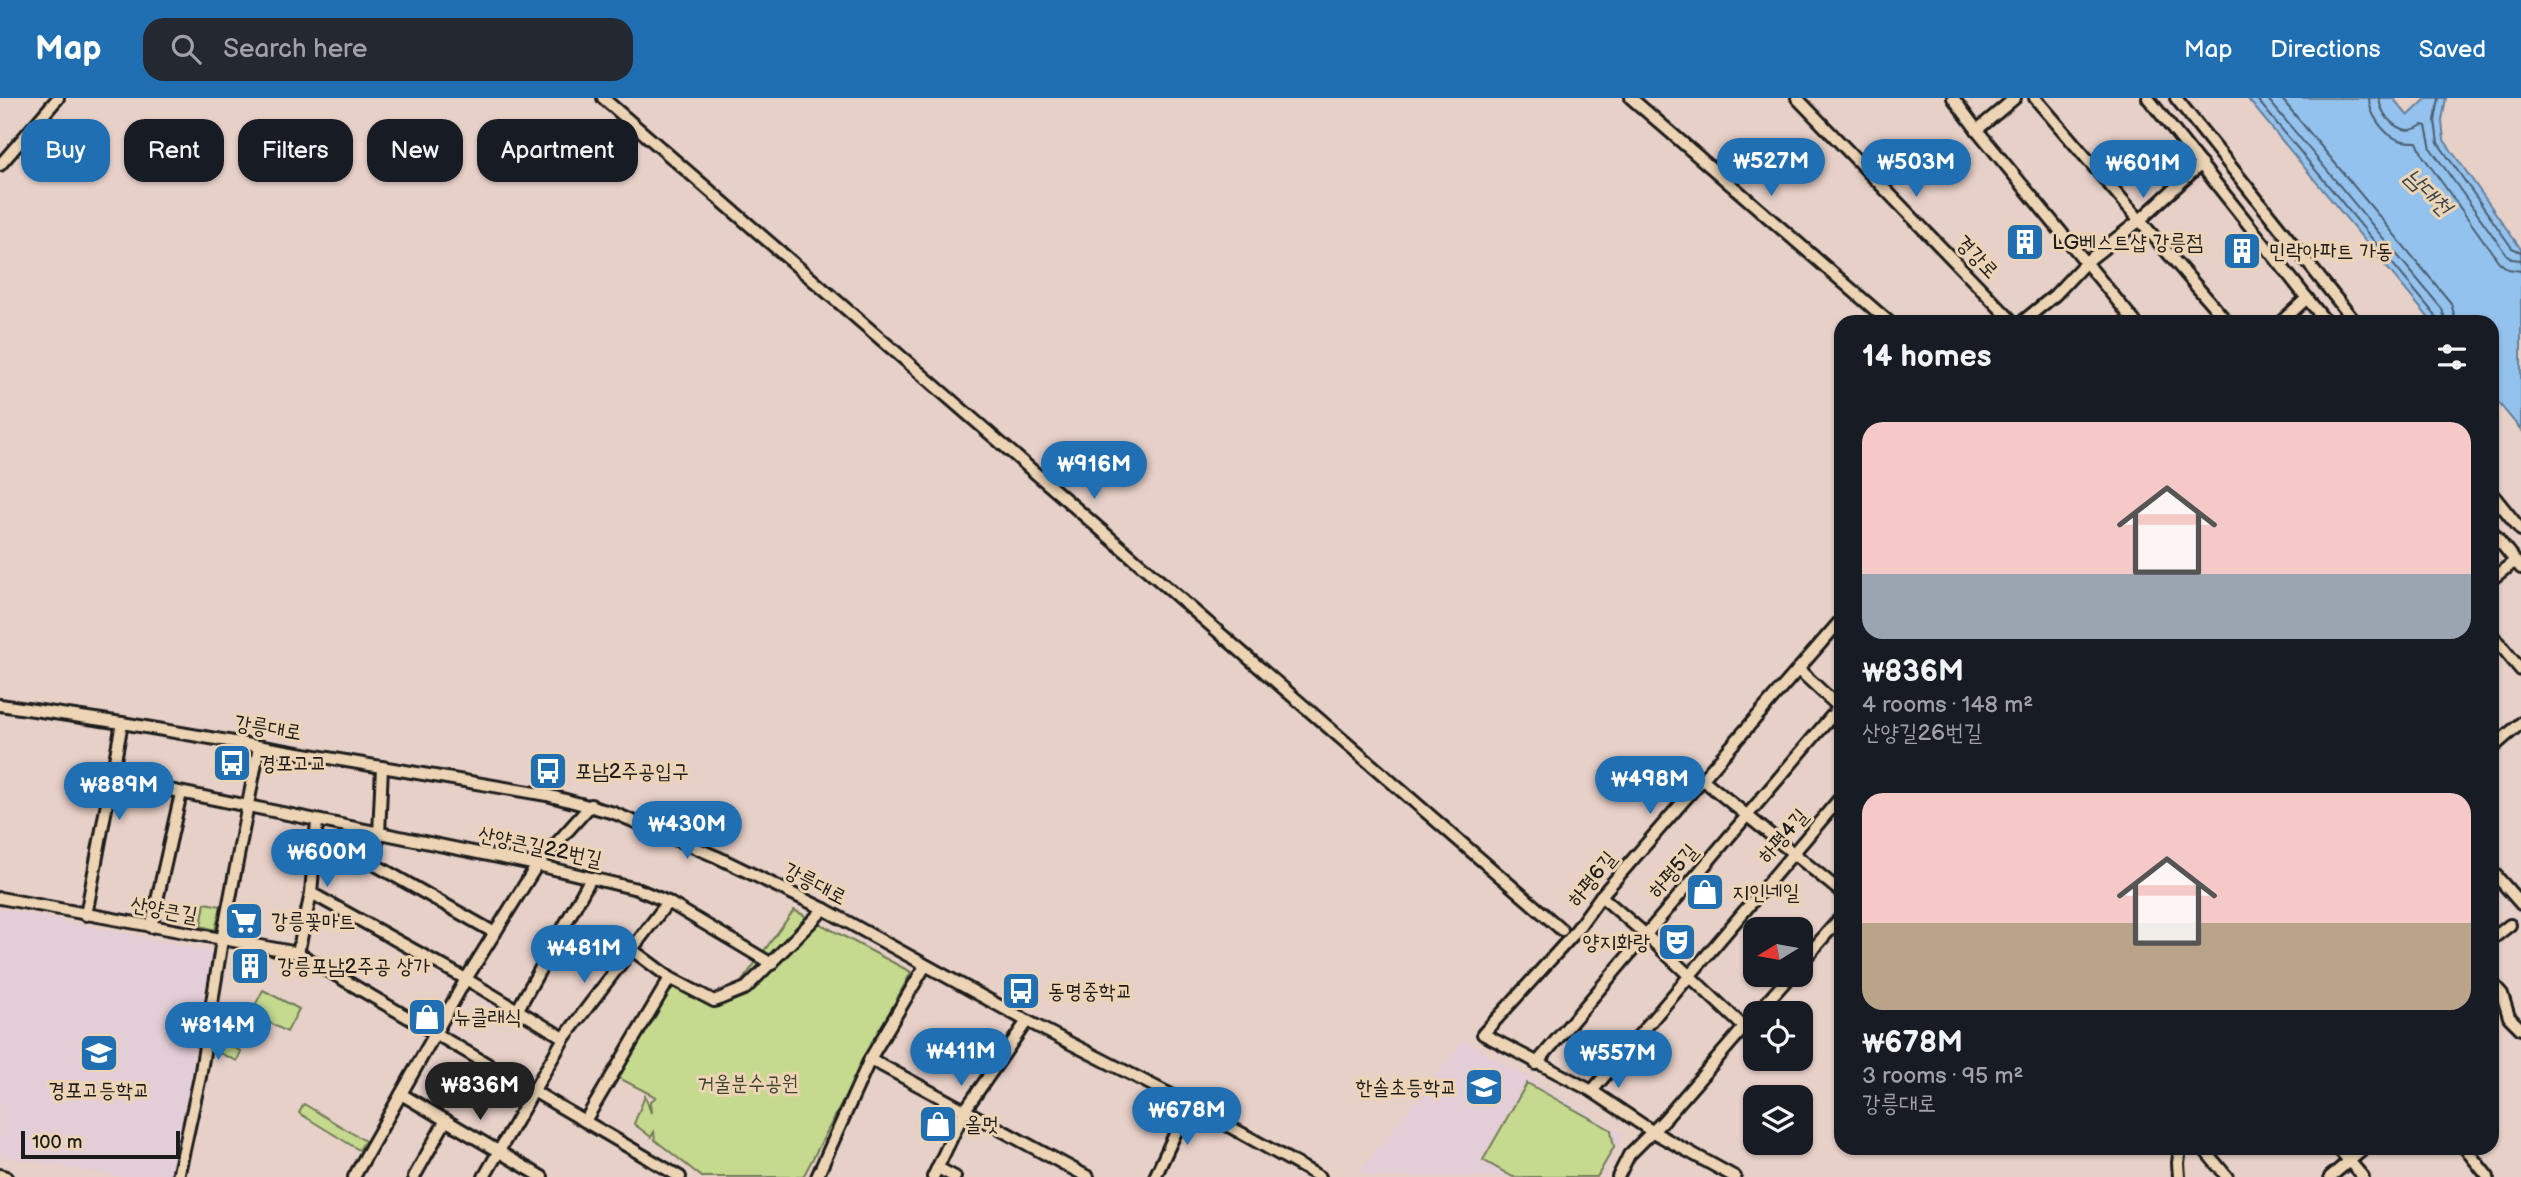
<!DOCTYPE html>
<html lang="en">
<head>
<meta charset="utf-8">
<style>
	body { margin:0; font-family:"Balsamiq Sans","Poor Story",sans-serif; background:#242831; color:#f1f3f6; height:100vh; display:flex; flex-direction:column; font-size:26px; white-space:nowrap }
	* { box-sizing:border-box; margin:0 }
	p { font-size:23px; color:#9ea1a6 }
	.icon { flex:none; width:38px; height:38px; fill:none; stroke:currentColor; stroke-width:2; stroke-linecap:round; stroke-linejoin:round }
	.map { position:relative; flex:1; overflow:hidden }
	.side { position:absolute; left:1834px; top:217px; width:665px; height:840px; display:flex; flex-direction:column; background:#171b24; border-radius:21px; box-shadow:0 2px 5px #0004 }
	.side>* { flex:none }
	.hud { position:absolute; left:21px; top:21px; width:665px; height:63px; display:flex; gap:14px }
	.needle { width:46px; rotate:259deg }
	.controls { position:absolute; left:1743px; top:819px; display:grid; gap:14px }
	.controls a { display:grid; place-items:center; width:70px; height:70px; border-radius:14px; background:#171b24; box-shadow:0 2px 5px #0004; font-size:35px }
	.scale { position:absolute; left:21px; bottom:18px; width:159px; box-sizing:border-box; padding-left:7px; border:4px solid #1c1c1c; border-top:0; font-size:19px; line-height:24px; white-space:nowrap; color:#1c1c1c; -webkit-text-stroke:5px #ecd4b4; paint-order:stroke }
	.price { position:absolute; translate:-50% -60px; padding:0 16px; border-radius:24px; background:#1f6fb2; color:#fff; font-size:23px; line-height:46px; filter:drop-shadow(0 2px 4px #0008) }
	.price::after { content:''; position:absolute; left:50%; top:42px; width:21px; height:16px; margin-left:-10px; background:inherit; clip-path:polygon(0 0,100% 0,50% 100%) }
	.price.selected { background:#222; color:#fff }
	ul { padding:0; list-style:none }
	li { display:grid; align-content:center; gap:14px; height:371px; padding:0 28px }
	li span { display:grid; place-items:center; height:217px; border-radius:21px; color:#555 }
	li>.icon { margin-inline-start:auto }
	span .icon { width:126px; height:126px; fill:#fffc; stroke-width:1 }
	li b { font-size:30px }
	h2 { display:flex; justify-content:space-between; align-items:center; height:84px; padding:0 28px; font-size:30px }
	.chip { padding:0 24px; border-radius:21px; background:#171b24; box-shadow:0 2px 5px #0004; font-size:24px; line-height:63px }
	.chip.selected { background:#1f6fb2; color:#fff }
	header { display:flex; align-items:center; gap:42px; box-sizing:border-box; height:98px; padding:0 35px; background:#1f6fb2; color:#fff }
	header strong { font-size:33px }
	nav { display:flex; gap:38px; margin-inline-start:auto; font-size:24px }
	.search { width:490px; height:63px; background:#242831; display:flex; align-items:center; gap:18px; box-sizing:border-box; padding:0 24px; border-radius:21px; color:#9ea1a6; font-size:26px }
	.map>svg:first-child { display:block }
	.built { fill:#e3cdd6 }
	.green { fill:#c5da8f; stroke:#707b56; stroke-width:2 }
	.water { fill:#94c2ee; stroke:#64809a; stroke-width:2 }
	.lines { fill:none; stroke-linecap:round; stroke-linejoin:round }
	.shore { stroke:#4c5e70; stroke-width:2 }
	.minor-casing { stroke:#1c1c1c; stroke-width:16 }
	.minor { stroke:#ecd4b4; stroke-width:10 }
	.labels { text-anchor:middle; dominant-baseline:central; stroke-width:6; stroke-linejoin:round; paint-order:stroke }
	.poi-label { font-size:21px; fill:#1c1c1c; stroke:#ecd4b4; text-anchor:start }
	.street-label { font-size:21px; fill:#1c1c1c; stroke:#ecd4b4 }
	.park-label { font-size:21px; fill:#3e4233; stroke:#ecd4b4 }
	.water-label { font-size:23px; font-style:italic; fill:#3a4650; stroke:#ecd4b4 }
</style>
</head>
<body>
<header>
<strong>Map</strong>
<div class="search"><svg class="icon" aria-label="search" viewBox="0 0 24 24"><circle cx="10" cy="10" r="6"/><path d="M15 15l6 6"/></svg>Search here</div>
<nav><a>Map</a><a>Directions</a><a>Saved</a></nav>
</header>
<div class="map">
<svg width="2521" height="1079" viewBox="0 0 2521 1079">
	<rect width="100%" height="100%" fill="#e7d0c8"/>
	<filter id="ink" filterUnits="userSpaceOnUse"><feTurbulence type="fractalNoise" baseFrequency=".0143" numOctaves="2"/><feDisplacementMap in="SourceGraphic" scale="14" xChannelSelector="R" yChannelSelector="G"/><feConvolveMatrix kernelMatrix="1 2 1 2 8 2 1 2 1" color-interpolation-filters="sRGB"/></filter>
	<g filter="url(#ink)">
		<g class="built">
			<path d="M0,810L215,854L179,1056L172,1079H121L0,1058Z"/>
			<path d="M1463,942L1623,1036L1601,1079H1369L1360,1073Z"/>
		</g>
		<g class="green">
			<path d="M205,805L221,808L215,832L201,828Z"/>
			<path d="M794,812L911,874L803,1079H702L655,1042L654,1034L651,1039L634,1026L645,998L651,1015L650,1004L656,999L619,980L672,882L712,898L739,887Z"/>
			<path d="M263,892L299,911L287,934L251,915Z"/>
			<path d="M222,911L237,916L227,947L241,953L237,963L212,952L215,944L212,942Z"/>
			<path d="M1527,985L1611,1032L1614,1049L1597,1079H1513L1483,1062Z"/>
			<path d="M304,1006L365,1043L359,1052L299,1015Z"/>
		</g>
		<path class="water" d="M2247,0H2393L2408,18L2427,0H2446L2442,23L2444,42L2521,151V332L2492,297V224H2432Z"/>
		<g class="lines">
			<g class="shore">
				<path d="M2256,0L2435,217L2437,224"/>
				<path d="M2267,0L2442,211L2446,224"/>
				<path d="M2281,0L2451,205L2456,224"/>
				<path d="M2369,0C2369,16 2384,37 2399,42C2405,44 2412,44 2417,44L2423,58L2499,164L2508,171L2521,173"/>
				<path d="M2379,0C2381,21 2403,41 2422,27L2426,28L2431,51L2506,156L2512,161L2521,162"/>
				<path d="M2439,0L2435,23L2438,45L2512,150L2521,154"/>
			</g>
			<g class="minor-casing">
				<g id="minor">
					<path d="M603,0L1562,832"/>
					<path d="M1631,0L1889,224"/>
					<path d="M1797,0L2013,224"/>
					<path d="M1953,0L1977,32"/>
					<path d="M2015,0L1977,32L2135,224"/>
					<path d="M2035,0L2227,224"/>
					<path d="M2148,0L2326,224"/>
					<path d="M2176,0L2355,224"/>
					<path d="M0,67L58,0"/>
					<path d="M2022,224L2055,197L2085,165L2140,122L2201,66"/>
					<path d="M2281,224L2307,200"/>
					<path d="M2492,396L2521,432"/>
					<path d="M2492,434L2521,470"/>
					<path d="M2492,481L2515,463"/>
					<path d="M2492,537L2521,572"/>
					<path d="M1798,571L1841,611"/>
					<path d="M0,607L122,625L547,697L614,715L717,759L824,811L1027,923L1189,1006L1320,1079"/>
					<path d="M2492,650L2521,625"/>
					<path d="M382,669L379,736L372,765L495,835"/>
					<path d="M111,680L537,767L637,791L668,804L772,866"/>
					<path d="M1702,681L1841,794"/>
					<path d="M2492,773L2521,806"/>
					<path d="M311,795L466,881L564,940"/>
					<path d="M1601,798L1645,836L1745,930"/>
					<path d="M0,800L298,855L680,1079"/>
					<path d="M86,817L122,625"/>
					<path d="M151,829L181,695"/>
					<path d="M2492,841L2510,827"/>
					<path d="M631,851L670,880L714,903L746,890L824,811"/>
					<path d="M298,855L311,795L317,723"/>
					<path d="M1801,865L1841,819"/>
					<path d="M2492,891L2495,888L2502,896L2509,919L2521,931"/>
					<path d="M518,911L591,780"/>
					<path d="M1757,915L1791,877"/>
					<path d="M870,961L1088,1079"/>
					<path d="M1536,966L1841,607"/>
					<path d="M1592,993L1841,699"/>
					<path d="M401,996L542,1079"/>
					<path d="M585,1023L670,880"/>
					<path d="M2203,1050L2227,1079"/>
					<path d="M2338,1050L2363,1079"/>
					<path d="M2465,1050L2488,1079"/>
					<path d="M938,1070L955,1079"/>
					<path d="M0,1077L6,1079"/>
					<path d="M178,1079L200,979L222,842L259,649"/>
					<path d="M354,1079L466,881L537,767L591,707"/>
					<path d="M414,1079L446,1022"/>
					<path d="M484,1079L564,940L668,804"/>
					<path d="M817,1079L870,961L925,868"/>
					<path d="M933,1079L965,1012L1027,923"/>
					<path d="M1155,1079L1189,1006"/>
					<path d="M1618,1079L1629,1057L1664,1022L1755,917"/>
					<path d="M1735,1079L1653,1034L1592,993L1483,936L1572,838L1601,798L1841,522"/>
					<path d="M2179,1079L2178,1065L2180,1050"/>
					<path d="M2330,1079L2365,1050"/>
				</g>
			</g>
			<use href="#minor" class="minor"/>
		</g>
	</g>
	<defs>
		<g id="building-square" transform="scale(2.0125)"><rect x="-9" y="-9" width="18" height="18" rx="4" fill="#1f6fb2" stroke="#ecd4b4"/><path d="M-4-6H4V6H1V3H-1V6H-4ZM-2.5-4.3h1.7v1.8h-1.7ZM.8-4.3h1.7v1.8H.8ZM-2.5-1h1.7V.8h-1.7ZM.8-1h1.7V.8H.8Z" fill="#fff"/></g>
		<g id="bus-square" transform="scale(2.0125)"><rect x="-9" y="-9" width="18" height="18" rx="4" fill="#1f6fb2" stroke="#ecd4b4"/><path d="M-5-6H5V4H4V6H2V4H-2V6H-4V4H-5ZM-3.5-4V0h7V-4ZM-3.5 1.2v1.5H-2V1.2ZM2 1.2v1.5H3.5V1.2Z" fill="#fff"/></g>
		<g id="shop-square" transform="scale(2.0125)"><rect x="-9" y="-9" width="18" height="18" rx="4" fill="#1f6fb2" stroke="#ecd4b4"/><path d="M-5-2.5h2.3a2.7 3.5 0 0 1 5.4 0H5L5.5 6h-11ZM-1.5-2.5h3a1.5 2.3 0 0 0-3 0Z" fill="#fff"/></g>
		<g id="supermarket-square" transform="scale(2.0125)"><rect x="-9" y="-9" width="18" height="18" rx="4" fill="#1f6fb2" stroke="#ecd4b4"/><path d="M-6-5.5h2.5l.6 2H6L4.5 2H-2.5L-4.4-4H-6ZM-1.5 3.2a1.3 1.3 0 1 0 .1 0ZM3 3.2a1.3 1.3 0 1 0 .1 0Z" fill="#fff"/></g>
		<g id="theatre-square" transform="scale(2.0125)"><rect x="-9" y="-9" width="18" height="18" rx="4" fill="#1f6fb2" stroke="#ecd4b4"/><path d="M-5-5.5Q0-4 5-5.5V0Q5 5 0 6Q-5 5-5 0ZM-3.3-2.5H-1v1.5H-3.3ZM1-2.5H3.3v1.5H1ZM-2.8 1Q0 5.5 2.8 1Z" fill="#fff"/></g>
		<g id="school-square" transform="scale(2.0125)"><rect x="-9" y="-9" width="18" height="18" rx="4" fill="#1f6fb2" stroke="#ecd4b4"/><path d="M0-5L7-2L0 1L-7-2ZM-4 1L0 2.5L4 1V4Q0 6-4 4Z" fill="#fff"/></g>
	</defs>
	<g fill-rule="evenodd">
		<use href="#building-square" x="2025" y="144"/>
		<use href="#building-square" x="2242" y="153"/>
		<use href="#bus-square" x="232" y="665"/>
		<use href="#bus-square" x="548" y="673"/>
		<use href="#shop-square" x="1705" y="794"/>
		<use href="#supermarket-square" x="244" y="823"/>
		<use href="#theatre-square" x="1677" y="844"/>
		<use href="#building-square" x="250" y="868"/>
		<use href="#bus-square" x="1021" y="893"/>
		<use href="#shop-square" x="427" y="919"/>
		<use href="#school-square" x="99" y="955"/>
		<use href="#school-square" x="1484" y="989"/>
		<use href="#shop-square" x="938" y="1026"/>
	</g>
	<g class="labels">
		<g class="poi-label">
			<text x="2052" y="144">LG베스트샵 강릉점</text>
			<text x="2269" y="153">민락아파트 가동</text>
			<text x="259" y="665">경포고교</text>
			<text x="575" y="673">포남2주공입구</text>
			<text x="1732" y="794">지인네일</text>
			<text x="271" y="823">강릉꽃마트</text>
			<text x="1650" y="844" text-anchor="end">양지화랑</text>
			<text x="277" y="868">강릉포남2주공 상가</text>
			<text x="1048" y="893">동명중학교</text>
			<text x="454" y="919">뉴클래식</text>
			<text x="1457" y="989" text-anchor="end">한솔초등학교</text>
			<text x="99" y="992" text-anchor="middle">경포고등학교</text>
			<text x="965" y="1026">올멋</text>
		</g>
		<g class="street-label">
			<text transform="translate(1977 159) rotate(46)">경강로</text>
			<text transform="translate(268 630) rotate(9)">강릉대로</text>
			<text transform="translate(1783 738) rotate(-49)">하평4길</text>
			<text transform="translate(540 749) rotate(12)">산양큰길22번길</text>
			<text transform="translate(1673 773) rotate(-49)">하평5길</text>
			<text transform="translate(1592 781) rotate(-51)">하평6길</text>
			<text transform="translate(815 786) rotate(27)">강릉대로</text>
			<text transform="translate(164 812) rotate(10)">산양큰길</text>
		</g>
		<g class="park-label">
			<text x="748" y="985">거울분수공원</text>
		</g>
		<g class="water-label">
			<text transform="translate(2428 94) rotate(44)">남대천</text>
		</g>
	</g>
</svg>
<div class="controls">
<a><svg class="needle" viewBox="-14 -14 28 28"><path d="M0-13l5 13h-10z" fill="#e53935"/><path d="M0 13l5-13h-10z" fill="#9ea1a6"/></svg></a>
<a><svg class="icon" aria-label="locate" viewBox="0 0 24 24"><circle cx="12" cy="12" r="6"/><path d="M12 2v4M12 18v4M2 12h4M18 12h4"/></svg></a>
<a><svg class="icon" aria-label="layers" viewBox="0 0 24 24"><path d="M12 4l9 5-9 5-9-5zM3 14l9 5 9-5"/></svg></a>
</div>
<div class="scale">100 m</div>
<b class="price" style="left:1771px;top:100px">₩527M</b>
<b class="price" style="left:1916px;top:101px">₩503M</b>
<b class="price" style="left:2143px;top:102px">₩601M</b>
<b class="price" style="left:1094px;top:403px">₩916M</b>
<b class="price" style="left:1650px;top:718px">₩498M</b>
<b class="price" style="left:119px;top:724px">₩889M</b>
<b class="price" style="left:687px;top:763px">₩430M</b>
<b class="price" style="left:327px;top:791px">₩600M</b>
<b class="price" style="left:584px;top:887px">₩481M</b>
<b class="price" style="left:218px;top:964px">₩814M</b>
<b class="price" style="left:961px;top:990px">₩411M</b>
<b class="price" style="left:1618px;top:992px">₩557M</b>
<b class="price selected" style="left:480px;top:1024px">₩836M</b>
<b class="price" style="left:1187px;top:1049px">₩678M</b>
<div class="hud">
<a class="chip selected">Buy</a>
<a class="chip">Rent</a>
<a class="chip">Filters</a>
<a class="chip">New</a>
<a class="chip">Apartment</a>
</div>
<section class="side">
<h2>14 homes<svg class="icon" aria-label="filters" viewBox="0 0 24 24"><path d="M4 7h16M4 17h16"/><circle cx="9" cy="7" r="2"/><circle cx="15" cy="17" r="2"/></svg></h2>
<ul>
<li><span style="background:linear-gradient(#f6c9c9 70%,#9aa5b1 0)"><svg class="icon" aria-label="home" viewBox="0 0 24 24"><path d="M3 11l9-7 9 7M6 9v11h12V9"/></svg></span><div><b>₩836M</b><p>4 rooms · 148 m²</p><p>산양길26번길</p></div></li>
<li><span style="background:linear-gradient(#f6c9c9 60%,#b9a48a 0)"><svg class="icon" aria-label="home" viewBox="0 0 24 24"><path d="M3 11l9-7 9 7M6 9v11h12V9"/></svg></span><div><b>₩678M</b><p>3 rooms · 95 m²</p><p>강릉대로</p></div></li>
</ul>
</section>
</div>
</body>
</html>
